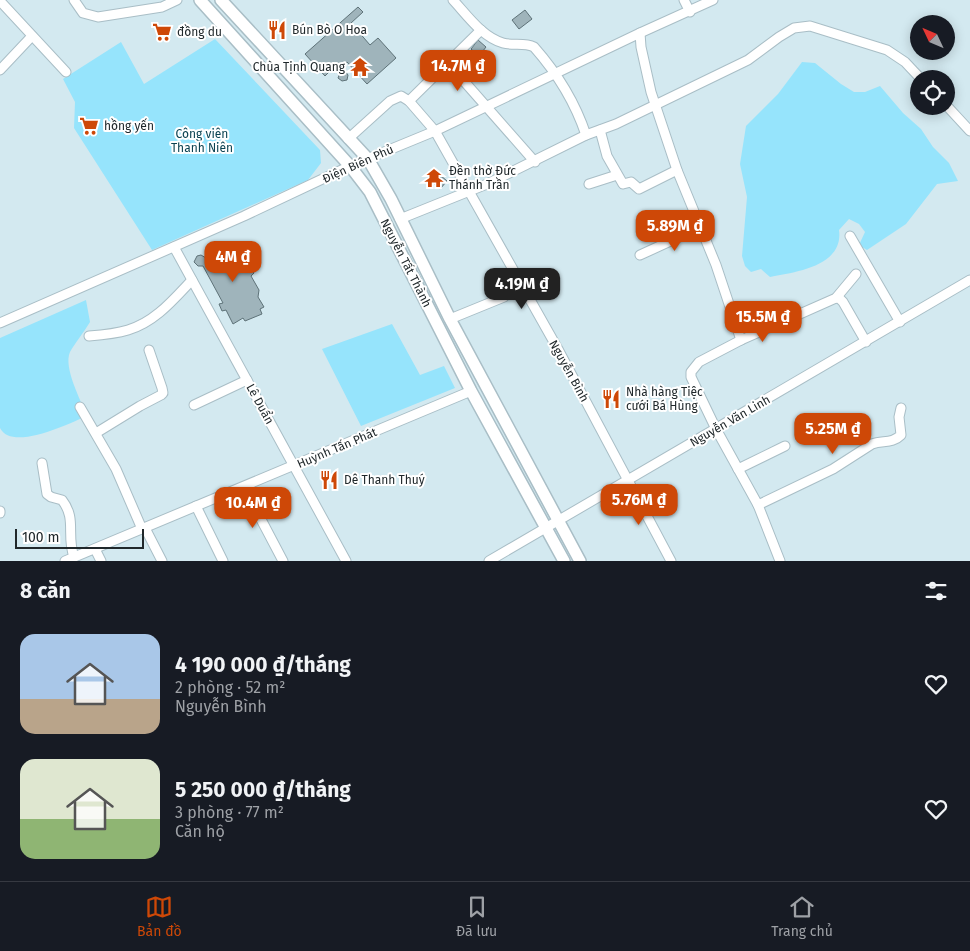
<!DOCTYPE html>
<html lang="vi">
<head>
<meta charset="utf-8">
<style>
	body { margin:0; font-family:"Fira Sans",sans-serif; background:#20242c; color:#f1f3f6; height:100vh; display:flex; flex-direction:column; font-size:19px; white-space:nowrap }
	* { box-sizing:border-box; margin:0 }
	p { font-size:16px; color:#9ea1a6 }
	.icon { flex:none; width:28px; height:28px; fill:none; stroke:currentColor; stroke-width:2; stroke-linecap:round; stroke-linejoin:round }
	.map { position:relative; height:561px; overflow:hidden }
	.details { display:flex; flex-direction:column; background:#171b24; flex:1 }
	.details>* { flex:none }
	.needle { width:32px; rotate:314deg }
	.fabs { position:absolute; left:910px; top:15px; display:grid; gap:10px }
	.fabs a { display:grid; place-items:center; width:45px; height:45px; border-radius:50%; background:#171b24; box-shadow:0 2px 12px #0003; font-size:25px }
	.scale { position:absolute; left:15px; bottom:12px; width:129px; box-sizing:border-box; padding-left:5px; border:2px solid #20282b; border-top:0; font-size:14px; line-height:18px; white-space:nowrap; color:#20282b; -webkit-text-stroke:4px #fff; paint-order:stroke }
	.price { position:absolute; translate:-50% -42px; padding:0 11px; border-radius:10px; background:#ce4807; color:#fff; font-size:16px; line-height:32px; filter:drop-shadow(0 1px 2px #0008) }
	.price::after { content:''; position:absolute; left:50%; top:30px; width:15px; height:11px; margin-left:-8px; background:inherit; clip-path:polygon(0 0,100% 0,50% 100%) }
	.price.on { background:#222; color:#fff }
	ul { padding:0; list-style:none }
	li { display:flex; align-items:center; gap:15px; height:125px; padding:0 20px }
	li span { display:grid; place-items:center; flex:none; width:140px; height:100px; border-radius:15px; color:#555 }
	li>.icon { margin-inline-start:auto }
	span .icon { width:60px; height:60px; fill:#fffc; stroke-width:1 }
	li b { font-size:21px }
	h2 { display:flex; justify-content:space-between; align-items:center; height:60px; padding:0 20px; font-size:21px }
	.tabs { display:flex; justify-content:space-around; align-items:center; height:70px; border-top:1px solid #363941; background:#171b24; font-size:14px; color:#9ea1a6 }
	.tabs a { display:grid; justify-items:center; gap:2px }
	.tabs .on { color:#ce4807 }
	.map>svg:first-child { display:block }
	.green { fill:#96e4fc }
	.building { fill:#9fb4bb; stroke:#5e7278 }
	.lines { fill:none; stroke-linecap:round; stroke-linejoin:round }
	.minor-casing { stroke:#a9bec6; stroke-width:11 }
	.major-casing { stroke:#a9bec6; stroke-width:14 }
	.minor { stroke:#fff; stroke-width:9 }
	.major { stroke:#fff; stroke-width:11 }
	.labels { text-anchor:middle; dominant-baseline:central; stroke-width:4; stroke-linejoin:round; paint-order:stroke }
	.poi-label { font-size:12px; fill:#20282b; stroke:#fff; text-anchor:start }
	.park-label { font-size:12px; fill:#0b4352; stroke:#fff }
	.street-label { font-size:12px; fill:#20282b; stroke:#fff }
</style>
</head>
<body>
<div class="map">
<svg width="970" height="561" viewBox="0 0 970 561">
	<rect width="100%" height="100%" fill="#d3e9f0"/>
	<g class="green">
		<path d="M215,39L320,150L321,163L308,180L152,250L74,128L75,102L63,79L121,42L144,84Z"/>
		<path d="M802,62L815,63L841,84L854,92H865L880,86L903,113L921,129L933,147L949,163L958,181L937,184L906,224L867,250L859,245L865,232L859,224L849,219L839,230C844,266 796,272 770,277L761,269L751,272L745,266L742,256L747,197L740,164L746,126L778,94Z"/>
		<path d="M86,300L90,322C84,332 75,343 70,352C63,367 81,401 87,416C70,423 12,452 0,428V338Z"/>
		<path d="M392,324L420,375L444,366L455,388L361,426L322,349Z"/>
	</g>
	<g class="building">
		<path d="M358,7L363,12L351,23L370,45L378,38L396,58L367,84L347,62L334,73L331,70L325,76L305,54Z"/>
		<path d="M525,10L532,19L519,29L512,20Z"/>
		<path d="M478,40L486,47L479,56L471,49Z"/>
		<path d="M345,71L348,75L347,80L342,81L338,78L340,73Z"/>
		<path d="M440,175L447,181L440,189L433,183Z"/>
		<path d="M236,242L254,273L251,276L259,290L258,297L264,307L260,309L262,314L245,321L243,318L233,324L226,310L222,311L219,304L223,303L203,266H198L194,262L197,256L201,255L206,258Z"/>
	</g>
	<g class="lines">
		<g class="minor-casing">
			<g id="minor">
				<path d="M74,0L83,13L98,17L162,7L177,0"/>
				<path d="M453,0C467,15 482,37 503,43C513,46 524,42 534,47C557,73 575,102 586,135"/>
				<path d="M684,0L690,12"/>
				<path d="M0,1L66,72"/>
				<path d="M640,33L641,47L651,92L677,170L716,265L741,340"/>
				<path d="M448,63L535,162"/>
				<path d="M0,70L32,36"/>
				<path d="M409,101L481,30"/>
				<path d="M946,105L970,131"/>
				<path d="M600,130L607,156L623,184L631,182L639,189L677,170"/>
				<path d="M348,139L390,101L401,96L409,101L435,131L559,351L671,561"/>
				<path d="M589,184L617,175"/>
				<path d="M400,219L487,184L586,135L616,124L748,60L779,37L794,28L810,26L887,50L905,62L921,79"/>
				<path d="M850,236L900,322"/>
				<path d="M174,247L346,561"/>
				<path d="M640,255L701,227"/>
				<path d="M836,298L840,299L843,302L866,342"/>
				<path d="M450,319L504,297"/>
				<path d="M0,323L244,216L350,166L435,131L640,33L713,0"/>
				<path d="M89,336C102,335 115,334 128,330C155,322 173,300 192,280"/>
				<path d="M194,405L247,380"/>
				<path d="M80,407L116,469L142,529"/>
				<path d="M96,433L140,406L161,395L163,393L162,388L149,350"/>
				<path d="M42,463L47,494L51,497L62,500C77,519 66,535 74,557"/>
				<path d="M738,469L785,446"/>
				<path d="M244,487L283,561"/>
				<path d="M758,505L833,469L872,444C883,440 892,444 901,435L899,417L901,408"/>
				<path d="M196,506L223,561"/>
				<path d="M0,511V513"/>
				<path d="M145,528L162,561"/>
				<path d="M95,549L101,561"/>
				<path d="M65,561L471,391"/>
				<path d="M489,561L970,280"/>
				<path d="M780,561L758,505L716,429L691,377V372L699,362L741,340L836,298L856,274"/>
			</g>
		</g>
		<g class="major-casing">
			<g id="major">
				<path d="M200,0L350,166L370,192L471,391L564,561"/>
				<path d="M221,0L368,159L391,199L450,319L580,561"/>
			</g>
		</g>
		<use href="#minor" class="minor"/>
		<use href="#major" class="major"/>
	</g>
	<defs>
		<g id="restaurant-bare" transform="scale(1.5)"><path d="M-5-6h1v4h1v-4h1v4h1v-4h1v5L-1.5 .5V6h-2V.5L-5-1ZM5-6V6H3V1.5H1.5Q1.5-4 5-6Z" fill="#ce4807" stroke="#fff" stroke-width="2.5" paint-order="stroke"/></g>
		<g id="supermarket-bare" transform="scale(1.5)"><path d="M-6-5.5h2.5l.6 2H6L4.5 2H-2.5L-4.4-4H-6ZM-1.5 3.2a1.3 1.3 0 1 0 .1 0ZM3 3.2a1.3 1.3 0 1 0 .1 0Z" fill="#ce4807" stroke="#fff" stroke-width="2.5" paint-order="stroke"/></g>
		<g id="temple-bare" transform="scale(1.5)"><path d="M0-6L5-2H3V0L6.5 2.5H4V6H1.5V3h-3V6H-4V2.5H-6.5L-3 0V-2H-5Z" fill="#ce4807" stroke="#fff" stroke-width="2.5" paint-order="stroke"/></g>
	</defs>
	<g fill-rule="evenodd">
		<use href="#restaurant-bare" x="277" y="30"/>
		<use href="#supermarket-bare" x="162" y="32"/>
		<use href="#temple-bare" x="360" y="67"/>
		<use href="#supermarket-bare" x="89" y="126"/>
		<use href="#temple-bare" x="434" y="178"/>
		<use href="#restaurant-bare" x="611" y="399"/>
		<use href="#restaurant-bare" x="329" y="480"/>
	</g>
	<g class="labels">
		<g class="poi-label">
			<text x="292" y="30">Bún Bò O Hoa</text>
			<text x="177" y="32">đồng du</text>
			<text x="345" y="67" text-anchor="end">Chùa Tịnh Quang</text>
			<text x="104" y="126">hồng yến</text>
			<text x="449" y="171">Đền thờ Đức<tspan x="449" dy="14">Thánh Trần</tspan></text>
			<text x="626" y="392">Nhà hàng Tiệc<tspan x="626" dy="14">cưới Bá Hùng</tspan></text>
			<text x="344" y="480">Dê Thanh Thuý</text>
		</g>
		<g class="park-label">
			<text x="202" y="134">Công viên<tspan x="202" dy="14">Thanh Niên</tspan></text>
		</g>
		<g class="street-label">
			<text transform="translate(358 164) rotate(-24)">Điện Biên Phủ</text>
			<text transform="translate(406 263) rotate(63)">Nguyễn Tất Thành</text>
			<text transform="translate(569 371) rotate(61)">Nguyễn Bình</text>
			<text transform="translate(260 404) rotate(61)">Lê Duẩn</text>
			<text transform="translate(730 421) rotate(-30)">Nguyễn Văn Linh</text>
			<text transform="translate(337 448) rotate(-23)">Huỳnh Tấn Phát</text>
		</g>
	</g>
</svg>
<div class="fabs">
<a><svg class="needle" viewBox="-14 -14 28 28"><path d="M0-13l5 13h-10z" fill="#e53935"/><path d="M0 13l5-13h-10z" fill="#9ea1a6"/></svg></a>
<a><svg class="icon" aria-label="locate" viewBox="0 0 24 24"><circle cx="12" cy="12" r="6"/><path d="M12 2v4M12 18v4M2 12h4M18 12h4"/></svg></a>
</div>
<div class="scale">100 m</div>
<b class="price" style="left:458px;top:92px">14.7M ₫</b>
<b class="price" style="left:675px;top:252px">5.89M ₫</b>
<b class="price" style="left:233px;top:283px">4M ₫</b>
<b class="price on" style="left:522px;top:310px">4.19M ₫</b>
<b class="price" style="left:763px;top:343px">15.5M ₫</b>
<b class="price" style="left:833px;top:455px">5.25M ₫</b>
<b class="price" style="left:639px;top:526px">5.76M ₫</b>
<b class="price" style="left:253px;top:529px">10.4M ₫</b>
</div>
<section class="details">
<h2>8 căn<svg class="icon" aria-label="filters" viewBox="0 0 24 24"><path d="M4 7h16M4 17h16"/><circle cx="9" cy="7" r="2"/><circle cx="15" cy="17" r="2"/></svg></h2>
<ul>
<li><span style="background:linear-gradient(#a9c7e8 65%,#b9a48a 0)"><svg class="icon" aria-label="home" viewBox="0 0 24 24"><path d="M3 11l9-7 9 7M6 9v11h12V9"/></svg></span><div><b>4 190 000 ₫/tháng</b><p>2 phòng · 52 m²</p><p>Nguyễn Bình</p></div><svg class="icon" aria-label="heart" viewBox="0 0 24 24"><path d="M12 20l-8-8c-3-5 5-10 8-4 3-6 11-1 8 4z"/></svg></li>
<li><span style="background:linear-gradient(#dfe7d0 60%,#8fb573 0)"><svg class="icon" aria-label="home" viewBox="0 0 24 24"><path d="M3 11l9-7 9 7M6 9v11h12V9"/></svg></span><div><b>5 250 000 ₫/tháng</b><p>3 phòng · 77 m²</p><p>Căn hộ</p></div><svg class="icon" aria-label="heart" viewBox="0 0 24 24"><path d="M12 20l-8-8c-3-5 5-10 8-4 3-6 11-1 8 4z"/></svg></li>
</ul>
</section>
<nav class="tabs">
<a class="on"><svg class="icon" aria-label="map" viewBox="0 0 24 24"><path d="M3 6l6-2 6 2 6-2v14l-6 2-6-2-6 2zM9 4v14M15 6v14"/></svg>Bản đồ</a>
<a><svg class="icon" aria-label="saved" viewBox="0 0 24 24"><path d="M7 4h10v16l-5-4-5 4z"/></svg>Đã lưu</a>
<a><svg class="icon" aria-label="home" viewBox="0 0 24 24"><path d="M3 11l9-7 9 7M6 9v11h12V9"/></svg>Trang chủ</a>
</nav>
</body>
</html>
